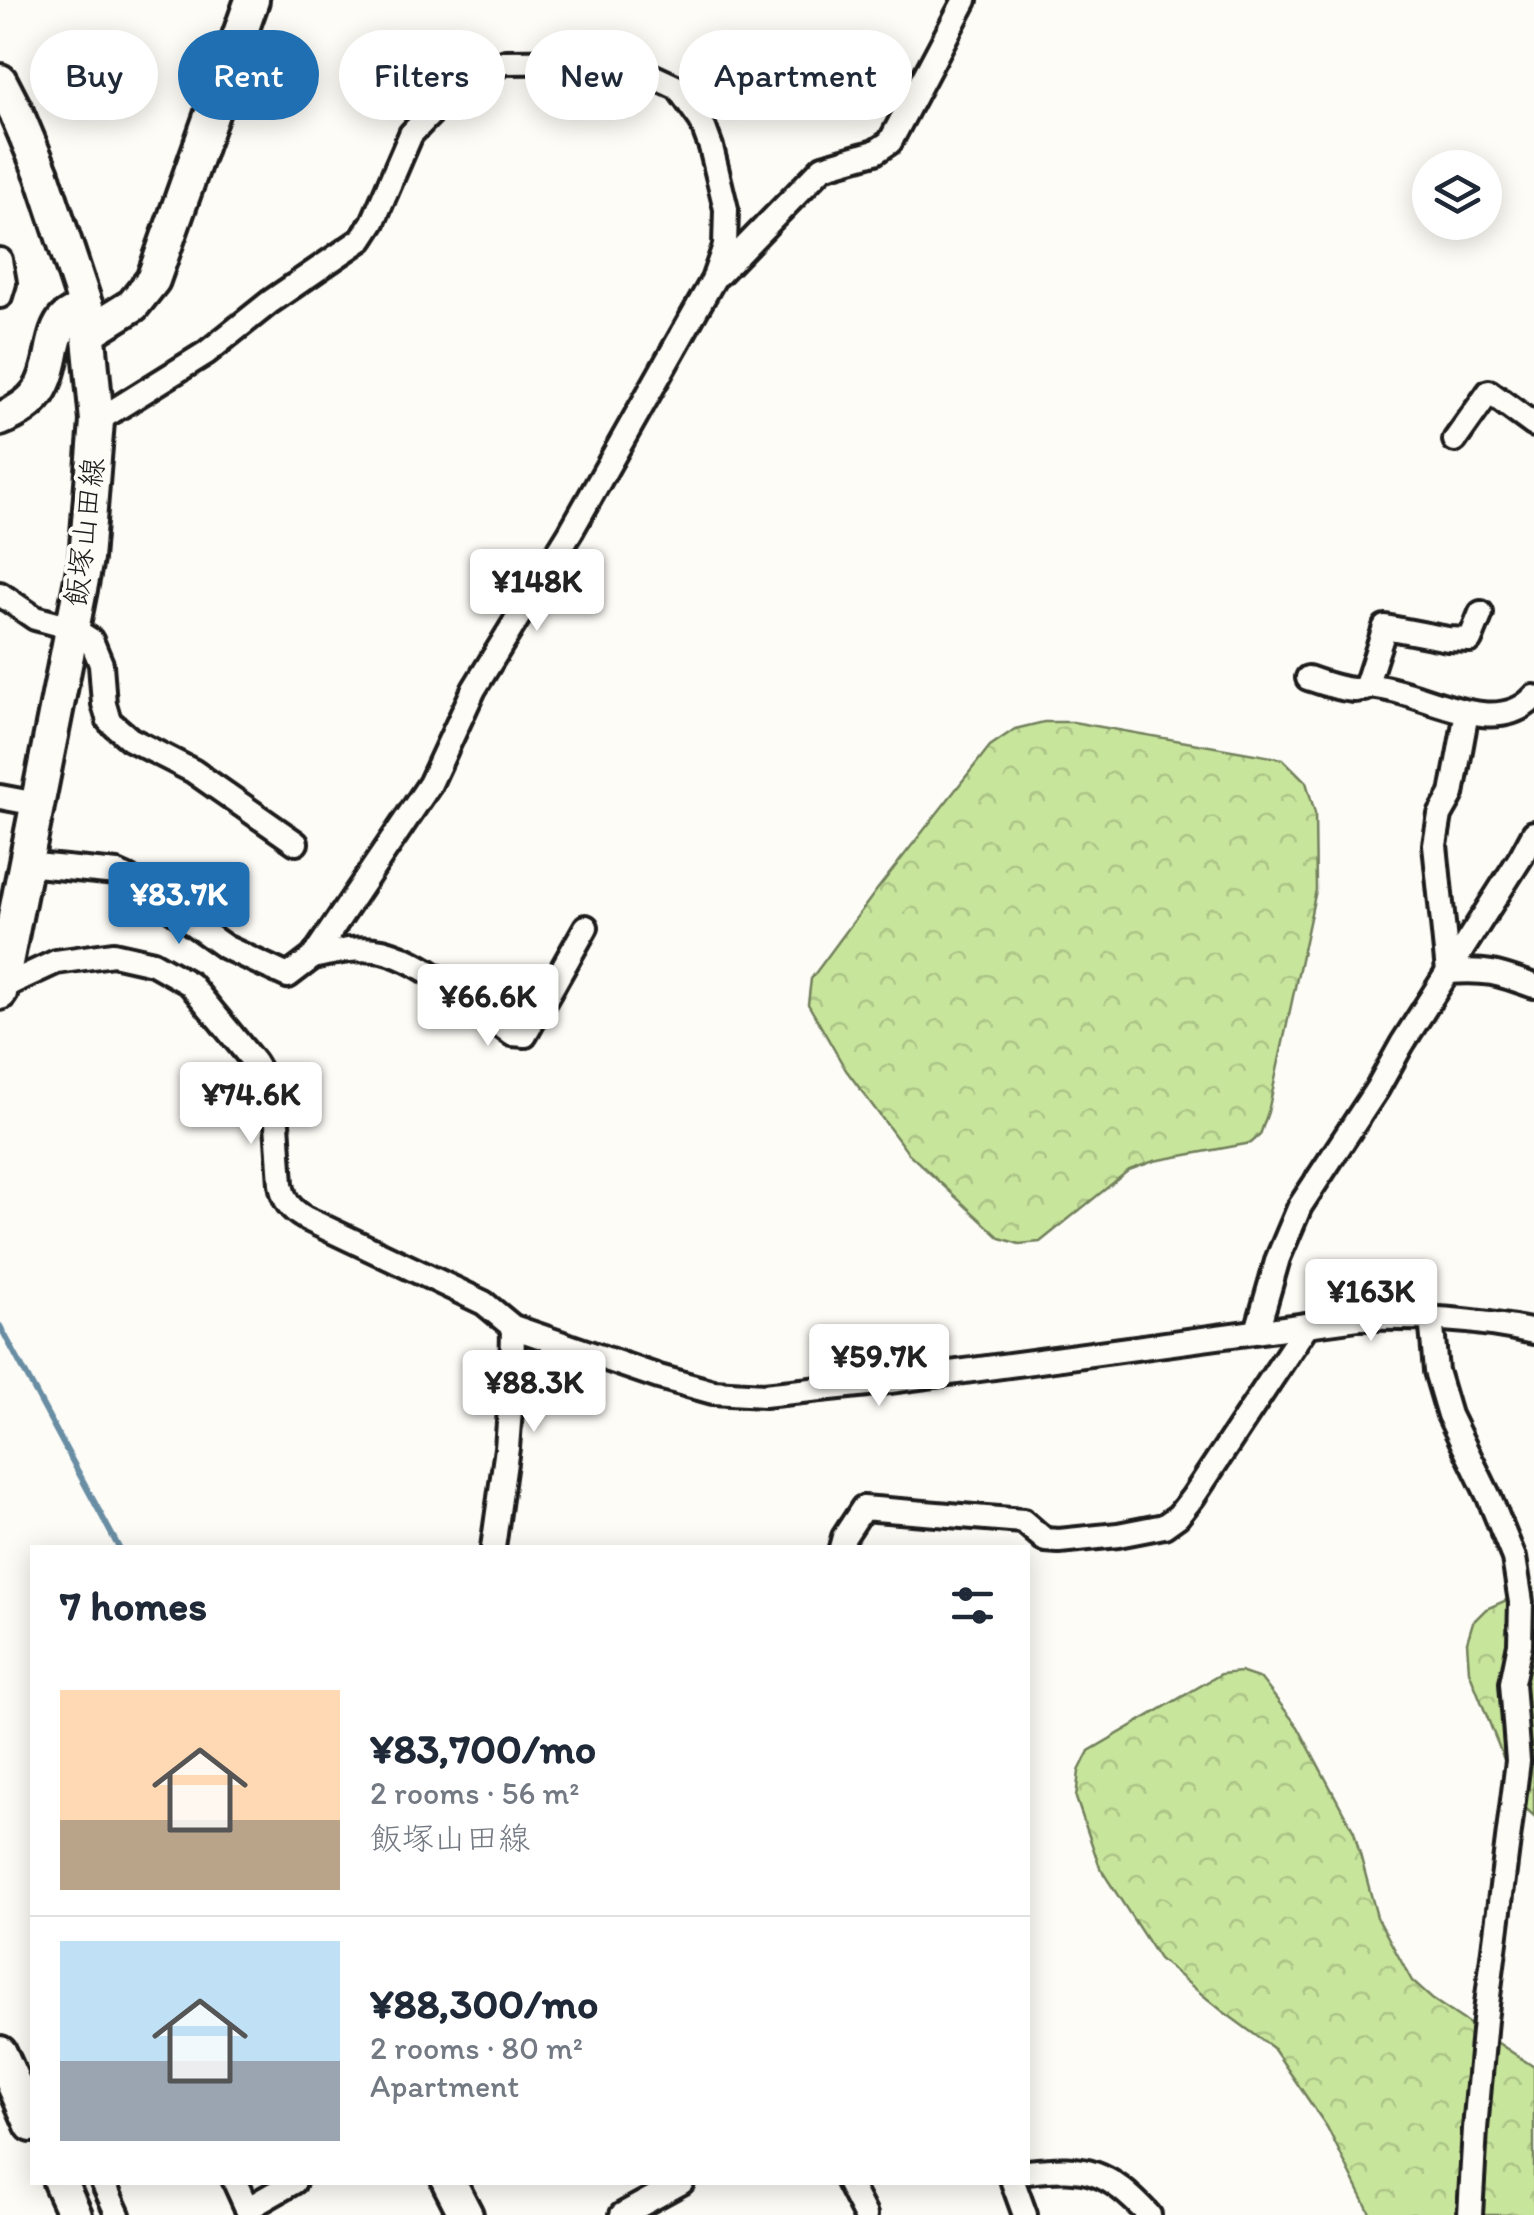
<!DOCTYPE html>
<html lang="en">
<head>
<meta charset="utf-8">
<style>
	body { margin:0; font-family:Itim,"Klee One",sans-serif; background:#f2f2f3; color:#1f2937; height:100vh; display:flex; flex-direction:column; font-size:38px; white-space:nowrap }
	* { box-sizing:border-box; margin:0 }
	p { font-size:32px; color:#747a83 }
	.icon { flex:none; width:55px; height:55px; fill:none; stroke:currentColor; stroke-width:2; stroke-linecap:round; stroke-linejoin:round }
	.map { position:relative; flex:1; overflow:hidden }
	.drawer { position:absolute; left:30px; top:1545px; width:1000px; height:640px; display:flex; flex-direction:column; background:#fff; border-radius:0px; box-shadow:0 5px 25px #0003 }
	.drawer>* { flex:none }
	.top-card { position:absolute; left:30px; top:30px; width:1000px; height:90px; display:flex; gap:20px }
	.controls { position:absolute; left:1412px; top:150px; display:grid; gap:20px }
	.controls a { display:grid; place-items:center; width:90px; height:90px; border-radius:50%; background:#fff; box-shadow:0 5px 25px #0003; font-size:50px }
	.price { position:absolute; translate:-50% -85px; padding:0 22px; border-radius:10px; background:#fff; color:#222; font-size:32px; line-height:65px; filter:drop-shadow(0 2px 5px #0008) }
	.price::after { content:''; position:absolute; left:50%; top:60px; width:30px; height:22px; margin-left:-15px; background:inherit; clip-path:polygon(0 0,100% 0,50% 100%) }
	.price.active { background:#1f6fb2; color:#fff }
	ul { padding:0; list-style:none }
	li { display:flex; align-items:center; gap:30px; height:250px; padding:0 30px }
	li+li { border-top:2px solid #e0e1e3 }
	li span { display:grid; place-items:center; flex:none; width:280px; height:200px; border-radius:0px; color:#555 }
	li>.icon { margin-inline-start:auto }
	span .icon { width:120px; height:120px; fill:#fffc; stroke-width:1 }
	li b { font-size:42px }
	h2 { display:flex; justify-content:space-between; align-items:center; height:120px; padding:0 30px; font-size:42px }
	.tag { padding:0 35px; border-radius:45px; background:#fff; box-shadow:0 5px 25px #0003; font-size:35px; line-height:90px }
	.tag.active { background:#1f6fb2; color:#fff }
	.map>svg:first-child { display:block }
	.forest { fill:url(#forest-crowns); stroke:#72805c; stroke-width:2.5 }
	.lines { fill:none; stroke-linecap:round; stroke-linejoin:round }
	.stream { stroke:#698ea4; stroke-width:6 }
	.street-casing { stroke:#1c1c1c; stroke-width:30 }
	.secondary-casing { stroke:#1c1c1c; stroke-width:40 }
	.street { stroke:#fdfcf7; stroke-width:22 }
	.secondary { stroke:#fdfcf7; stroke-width:32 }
	.labels { text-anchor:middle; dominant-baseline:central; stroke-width:8; stroke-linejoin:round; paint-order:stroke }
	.street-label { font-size:30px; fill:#1c1c1c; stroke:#fdfcf7 }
</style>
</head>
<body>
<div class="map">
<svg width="1534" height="2215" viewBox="0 0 1534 2215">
	<defs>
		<pattern id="forest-crowns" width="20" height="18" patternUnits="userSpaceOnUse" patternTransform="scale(2.5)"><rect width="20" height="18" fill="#c8e59c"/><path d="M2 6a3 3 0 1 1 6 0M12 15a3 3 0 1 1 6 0" fill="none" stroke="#abc486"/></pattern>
	</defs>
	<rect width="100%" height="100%" fill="#fdfcf7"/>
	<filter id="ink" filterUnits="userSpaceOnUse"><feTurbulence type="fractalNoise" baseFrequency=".01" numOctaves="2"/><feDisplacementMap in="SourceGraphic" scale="20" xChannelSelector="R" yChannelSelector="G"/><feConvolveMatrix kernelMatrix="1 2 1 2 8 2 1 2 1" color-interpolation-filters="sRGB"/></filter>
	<g filter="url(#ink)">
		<g class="forest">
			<path d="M1044,722H1073L1283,759L1306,782L1315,813L1316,890L1268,1112L1260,1135L1251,1143L1154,1161L1129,1170L1040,1242L1019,1244L1000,1238L908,1153L846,1070L808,1004L811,979L876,891L990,746L1015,729Z"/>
			<path d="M1534,1588V1816L1522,1805L1469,1671L1467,1642L1473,1622L1486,1609Z"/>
			<path d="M1240,1672L1261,1679L1298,1727L1354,1832L1377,1917L1412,1981L1432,1999L1534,2067V2215H1371L1327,2127L1273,2048L1221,2010L1159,1959L1100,1868L1076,1798L1079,1771L1089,1751L1221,1674Z"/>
		</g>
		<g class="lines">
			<path class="stream" d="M0,1326L119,1548"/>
			<g class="street-casing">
				<g id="street">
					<path d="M0,260L4,283L0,296"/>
					<path d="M719,274L823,167L875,152L890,142L965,0"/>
					<path d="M1455,440L1489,392L1534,425"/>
					<path d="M0,594L35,618L72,628L91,640L101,664L104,704L109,721L130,739L193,771L296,843"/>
					<path d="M1308,678C1323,683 1338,689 1354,690C1361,690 1369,686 1377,687C1422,691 1495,740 1534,697"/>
					<path d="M1365,689L1385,627L1448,639L1470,640L1481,613"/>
					<path d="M1467,712L1452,794L1440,815L1435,845L1448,972C1487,969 1498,973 1534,986"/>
					<path d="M0,797L37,804"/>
					<path d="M25,864L117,873L128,878L225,947L288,976L313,957L430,784L474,689L571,531L713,280L725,246L726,209L711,147L701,120L678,88L635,68L601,61L506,62L471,77L438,106L411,134L373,222L362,239L270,302L206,353L97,421"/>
					<path d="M313,957C335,952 359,946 382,951C428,962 475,1007 512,1034L525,1035L586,927"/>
					<path d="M0,988L56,962L113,954L153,963L190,984L254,1062L272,1092L276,1108L281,1184C284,1201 290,1209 305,1218L484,1303L513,1327L659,1377L713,1392L764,1395L868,1384L1358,1318C1422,1317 1471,1318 1534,1332"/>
					<path d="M1431,1317L1436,1371L1449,1415L1489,1497L1514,1558L1521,1602L1520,1644L1512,1683L1518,1761L1485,2020L1475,2129L1470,2215"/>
					<path d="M1257,1331L1278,1258L1300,1206L1377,1089L1402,1044L1521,857L1534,833"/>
					<path d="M493,1548L507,1448L512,1385L513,1327"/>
					<path d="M841,1548L844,1537L863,1508L1023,1521L1045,1540L1059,1541L1118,1535L1164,1526L1178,1516L1193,1497L1307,1325"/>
					<path d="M1028,2172C1088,2165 1107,2171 1149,2215"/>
					<path d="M103,2182L118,2215"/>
					<path d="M235,2182L250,2215"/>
					<path d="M848,2182L865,2215"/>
					<path d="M1013,2182L1025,2215"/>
					<path d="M247,2209L294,2182"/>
					<path d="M622,2215L682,2182"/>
				</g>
			</g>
			<g class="secondary-casing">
				<g id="secondary">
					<path d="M0,81L16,112L42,174L86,307L97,421L86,559L0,993"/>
					<path d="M88,333L133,305L153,280L252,0"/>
					<path d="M0,419C38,404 46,387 53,348C55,339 58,326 65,319C70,314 80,311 86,307"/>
					<path d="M0,2053L32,2125"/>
					<path d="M60,2182L75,2215"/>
					<path d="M449,2182L466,2215"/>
				</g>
			</g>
			<use href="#street" class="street"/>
			<use href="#secondary" class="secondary"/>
		</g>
	</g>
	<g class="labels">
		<g class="street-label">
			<text transform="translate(84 532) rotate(-83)">飯塚山田線</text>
		</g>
	</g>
</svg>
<div class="controls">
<a><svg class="icon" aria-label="layers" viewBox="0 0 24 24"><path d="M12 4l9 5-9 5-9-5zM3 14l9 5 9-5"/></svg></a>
</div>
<b class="price" style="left:537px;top:634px">¥148K</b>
<b class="price active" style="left:179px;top:947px">¥83.7K</b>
<b class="price" style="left:488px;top:1049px">¥66.6K</b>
<b class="price" style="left:251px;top:1147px">¥74.6K</b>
<b class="price" style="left:1371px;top:1344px">¥163K</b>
<b class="price" style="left:879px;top:1409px">¥59.7K</b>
<b class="price" style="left:534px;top:1435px">¥88.3K</b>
<div class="top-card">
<a class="tag">Buy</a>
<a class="tag active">Rent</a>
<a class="tag">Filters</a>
<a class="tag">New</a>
<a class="tag">Apartment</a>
</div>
<section class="drawer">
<h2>7 homes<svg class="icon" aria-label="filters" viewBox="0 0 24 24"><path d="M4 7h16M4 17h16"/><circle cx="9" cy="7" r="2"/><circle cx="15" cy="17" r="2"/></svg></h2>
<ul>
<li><span style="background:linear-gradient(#ffd9b3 65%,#b9a48a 0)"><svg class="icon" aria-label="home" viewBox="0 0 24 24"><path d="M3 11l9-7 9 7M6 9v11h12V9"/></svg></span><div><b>¥83,700/mo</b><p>2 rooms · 56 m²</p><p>飯塚山田線</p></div></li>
<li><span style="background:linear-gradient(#bfe0f5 60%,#9aa5b1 0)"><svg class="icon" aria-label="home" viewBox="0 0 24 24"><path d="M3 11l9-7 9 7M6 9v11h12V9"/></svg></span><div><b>¥88,300/mo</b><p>2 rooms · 80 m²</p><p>Apartment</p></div></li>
</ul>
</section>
</div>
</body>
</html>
